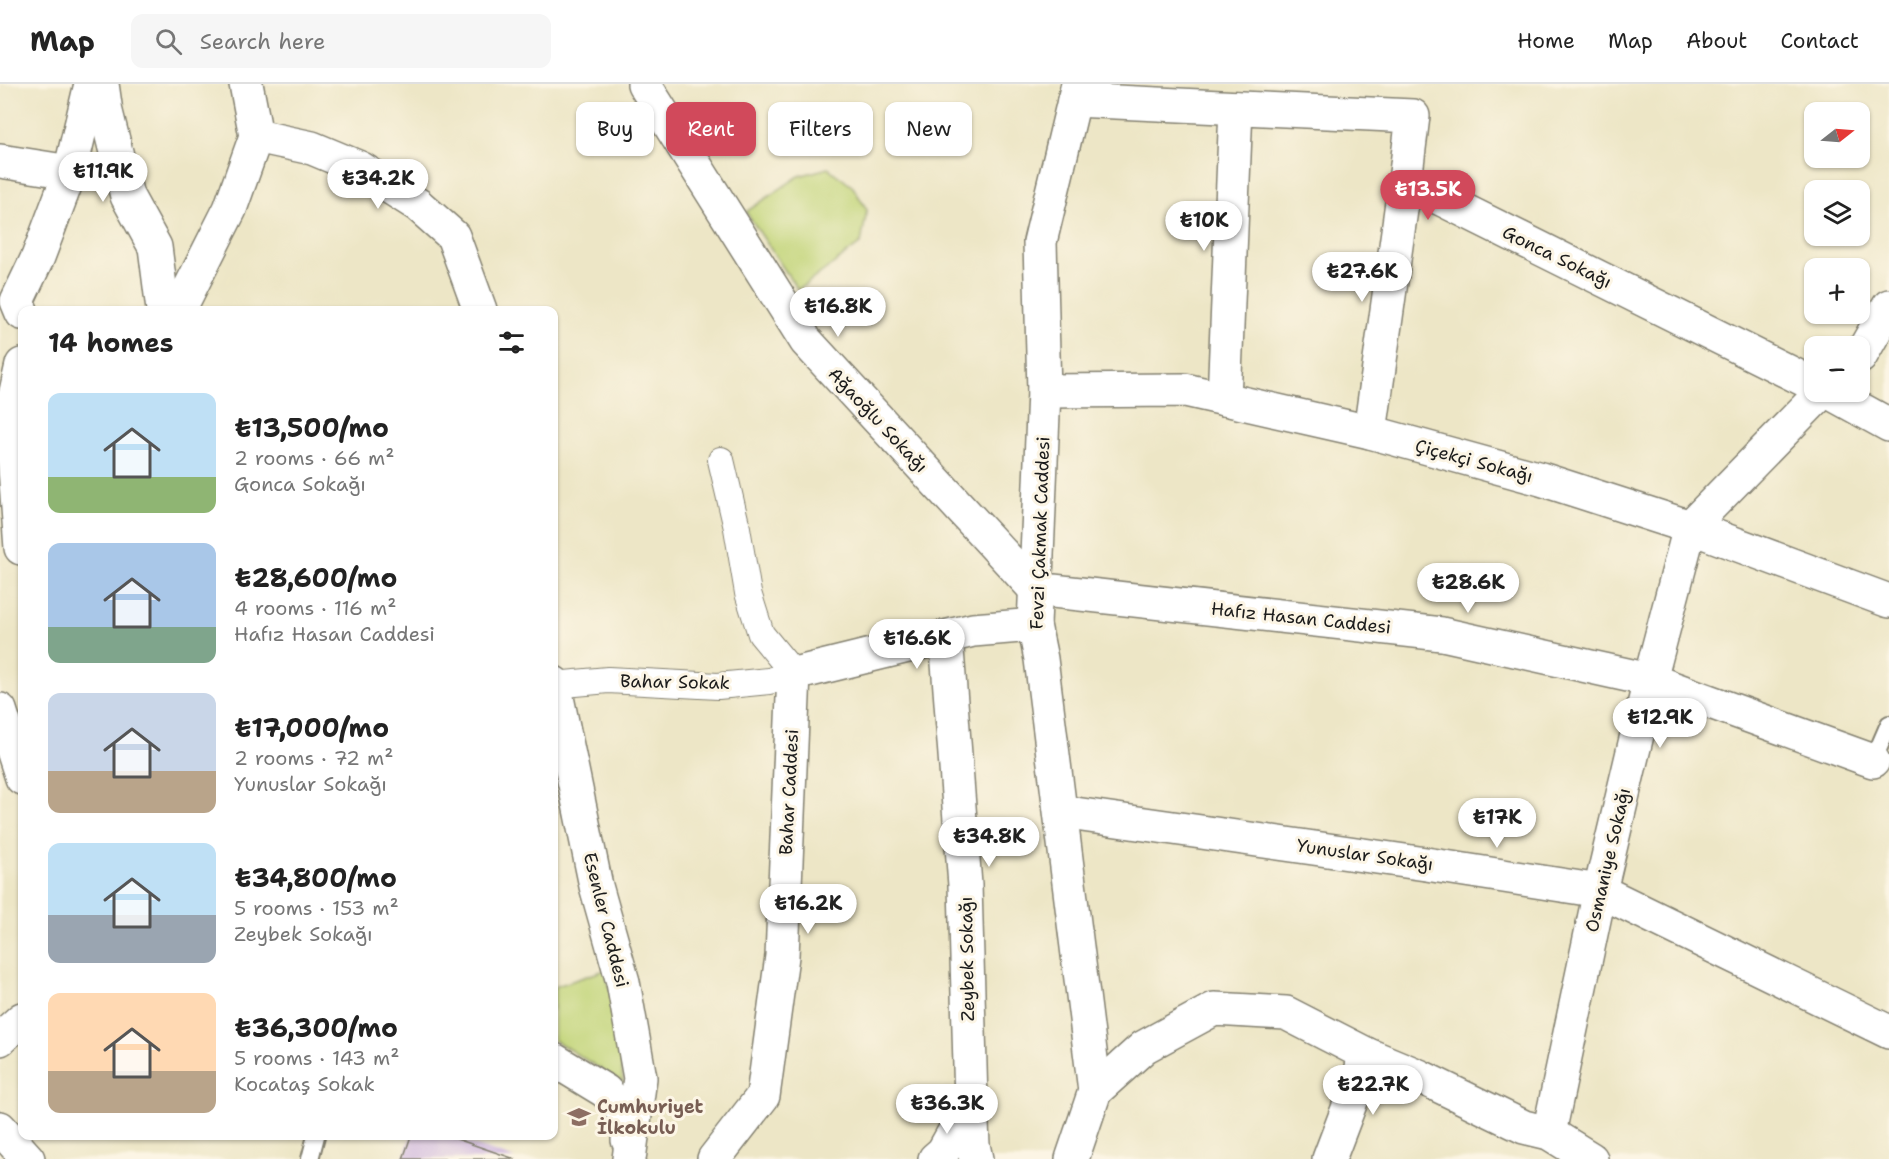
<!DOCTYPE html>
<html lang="en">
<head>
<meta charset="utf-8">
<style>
	body { margin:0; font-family:"Shantell Sans",sans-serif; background:#f6f6f6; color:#222; height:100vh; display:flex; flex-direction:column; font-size:22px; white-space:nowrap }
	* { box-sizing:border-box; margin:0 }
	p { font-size:20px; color:#767676 }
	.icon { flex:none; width:33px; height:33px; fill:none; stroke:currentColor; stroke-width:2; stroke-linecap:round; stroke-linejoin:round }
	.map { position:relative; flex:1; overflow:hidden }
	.panel { position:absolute; left:18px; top:222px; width:540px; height:834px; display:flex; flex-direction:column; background:#fff; border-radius:12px; box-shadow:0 2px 4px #0004 }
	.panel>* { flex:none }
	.hud { position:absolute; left:576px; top:18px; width:570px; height:54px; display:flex; gap:12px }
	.needle { width:39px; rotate:73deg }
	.tools { position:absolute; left:1804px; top:18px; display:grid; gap:12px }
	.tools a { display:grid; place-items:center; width:66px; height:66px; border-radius:12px; background:#fff; box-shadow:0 2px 4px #0004; font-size:30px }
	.price { position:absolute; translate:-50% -51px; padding:0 14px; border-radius:21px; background:#fff; color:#222; font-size:20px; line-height:39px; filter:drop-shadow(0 2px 3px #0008) }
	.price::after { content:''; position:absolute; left:50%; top:36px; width:18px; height:14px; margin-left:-9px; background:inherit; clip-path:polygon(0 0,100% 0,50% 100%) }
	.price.on { background:#d1495b; color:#fff }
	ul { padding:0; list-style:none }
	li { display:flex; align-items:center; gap:18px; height:150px; padding:0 30px }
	li span { display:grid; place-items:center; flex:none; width:168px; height:120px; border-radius:12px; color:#555 }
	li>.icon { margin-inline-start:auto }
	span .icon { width:72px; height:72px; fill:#fffc; stroke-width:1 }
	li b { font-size:26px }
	h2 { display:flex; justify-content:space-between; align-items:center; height:72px; padding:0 30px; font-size:26px }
	.tag { padding:0 21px; border-radius:12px; background:#fff; box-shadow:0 2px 4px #0004; font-size:21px; line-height:54px }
	.tag.on { background:#d1495b; color:#fff }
	header { display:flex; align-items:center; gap:36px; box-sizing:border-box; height:84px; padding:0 30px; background:#fff; border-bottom:2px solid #e0e0e0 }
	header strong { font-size:28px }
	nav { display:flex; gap:33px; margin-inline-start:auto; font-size:21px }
	.search { width:420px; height:54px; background:#f6f6f6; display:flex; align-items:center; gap:15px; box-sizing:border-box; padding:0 21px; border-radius:12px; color:#767676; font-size:22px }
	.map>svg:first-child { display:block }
	.green { fill:#c1d477; stroke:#6e784a; stroke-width:1.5 }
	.building { fill:#bb9cdd }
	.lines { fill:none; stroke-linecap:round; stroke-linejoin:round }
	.service-casing { stroke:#848171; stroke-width:20 }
	.pedestrian-casing { stroke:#848171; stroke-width:28 }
	.minor-casing { stroke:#848171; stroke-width:36 }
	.tertiary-casing { stroke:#848171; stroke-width:36 }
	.secondary-casing { stroke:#848171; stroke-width:36 }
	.primary-casing { stroke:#848171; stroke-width:36 }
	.service { stroke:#fff; stroke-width:16 }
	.pedestrian { stroke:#fff; stroke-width:26 }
	.minor { stroke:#fff; stroke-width:33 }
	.tertiary { stroke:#fff; stroke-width:33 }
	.secondary { stroke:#fff; stroke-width:33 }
	.primary { stroke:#fff; stroke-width:33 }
	.labels { text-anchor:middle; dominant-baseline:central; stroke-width:6; stroke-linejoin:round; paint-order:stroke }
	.street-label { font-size:18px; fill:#1c1c1c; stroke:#fcf5e5 }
	.education-label { font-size:18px; font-weight:bold; fill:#785e54; stroke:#fcf5e5; text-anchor:start }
</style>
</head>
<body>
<header>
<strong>Map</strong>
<div class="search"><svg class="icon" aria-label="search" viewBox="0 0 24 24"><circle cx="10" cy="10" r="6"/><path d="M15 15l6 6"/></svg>Search here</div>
<nav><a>Home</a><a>Map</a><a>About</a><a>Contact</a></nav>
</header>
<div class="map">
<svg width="1889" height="1075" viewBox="0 0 1889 1075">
	<rect width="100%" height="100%" fill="#fcf5e5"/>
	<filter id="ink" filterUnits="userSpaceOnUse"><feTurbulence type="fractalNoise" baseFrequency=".0167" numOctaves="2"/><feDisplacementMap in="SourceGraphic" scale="12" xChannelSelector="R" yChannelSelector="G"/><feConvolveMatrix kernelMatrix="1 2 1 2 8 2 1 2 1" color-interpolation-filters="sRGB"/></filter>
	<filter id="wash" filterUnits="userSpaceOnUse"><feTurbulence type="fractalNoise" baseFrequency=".008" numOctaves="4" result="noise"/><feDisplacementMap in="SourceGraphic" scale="24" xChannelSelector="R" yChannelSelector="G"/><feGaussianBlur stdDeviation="1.35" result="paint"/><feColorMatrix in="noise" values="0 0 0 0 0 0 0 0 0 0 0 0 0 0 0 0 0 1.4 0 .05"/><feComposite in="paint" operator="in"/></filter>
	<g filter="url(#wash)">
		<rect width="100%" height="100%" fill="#ede6c6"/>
		<g class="green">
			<path d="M828,84L853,103L867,126L861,159L798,206L746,128L799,92Z"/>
			<path d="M605,886L617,931L623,999L554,956V903Z"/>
		</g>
		<g id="blocks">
			<path class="building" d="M411,1052H448L515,1075H403Z"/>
		</g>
	</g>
	<g filter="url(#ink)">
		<use href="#blocks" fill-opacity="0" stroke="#848171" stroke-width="1.5"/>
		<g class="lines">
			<g class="service-casing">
				<g id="service">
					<path d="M1873,677L1889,640"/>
					<path d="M310,1075L316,1052"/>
				</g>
			</g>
			<g class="pedestrian-casing">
				<path id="pedestrian" d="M554,601L608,596L718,602L769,597L794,590L761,550L748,509L737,444L721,376"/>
			</g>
			<g class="minor-casing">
				<g id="minor">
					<path d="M102,0L106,28L127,112L155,163L163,226"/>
					<path d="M644,0L806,257L1035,505"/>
					<path d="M1074,16L1413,32L1405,97L1815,301"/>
					<path d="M0,77L70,88"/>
					<path d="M22,229L17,217L38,173L70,88L91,0"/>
					<path d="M1860,273L1889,222"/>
					<path d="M1044,307L1185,306L1370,348L1541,395L1690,443L1889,517"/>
					<path d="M1829,308L1889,341"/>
					<path d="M1224,315L1236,24"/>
					<path d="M1370,348L1405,97"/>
					<path d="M21,464L11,330L22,281"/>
					<path d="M946,553L965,801L971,1018L973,1061L976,1075"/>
					<path d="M794,590L973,546L1034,541"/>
					<path d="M0,626L22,694"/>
					<path d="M1061,728L1426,780L1600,807L1889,948"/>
					<path d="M0,955L22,935"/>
					<path d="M1095,1007L1144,963L1214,925L1286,929L1366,970L1419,992L1524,1043L1549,1049L1591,1075"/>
					<path d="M1549,1049L1600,807L1650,596L1690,443L1822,308"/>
					<path d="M935,1075L943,1068L971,1018"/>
					<path d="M1329,1075L1356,1004L1366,970"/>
				</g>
			</g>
			<g class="tertiary-casing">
				<g id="tertiary">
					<path d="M256,52L312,64L360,84L418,121L453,152L480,226"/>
					<path d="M179,226L230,125L256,52L246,0"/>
					<path d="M1035,505L1442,550L1650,596L1873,677"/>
					<path d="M554,599L596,802L623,898L640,994L629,1075"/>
					<path d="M554,976L605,1007L629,1033L628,1056"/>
					<path d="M714,1075L763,1012L782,872L794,590"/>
				</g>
			</g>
			<g class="secondary-casing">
				<path id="secondary" d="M1072,1075L1095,1007L1041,575L1034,541L1044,307L1040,158L1078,0"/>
			</g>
			<g class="primary-casing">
				<path id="primary" d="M0,1044L28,1075"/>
			</g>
			<use href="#service" class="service"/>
			<use href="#pedestrian" class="pedestrian"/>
			<use href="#minor" class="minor"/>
			<use href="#tertiary" class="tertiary"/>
			<use href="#secondary" class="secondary"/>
			<use href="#primary" class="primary"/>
		</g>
	</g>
	<defs>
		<g id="school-bare" transform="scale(1.8)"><path d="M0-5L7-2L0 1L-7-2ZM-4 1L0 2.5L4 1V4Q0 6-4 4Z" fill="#8d6e63" stroke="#fcf5e5" stroke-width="2.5" paint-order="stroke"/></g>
	</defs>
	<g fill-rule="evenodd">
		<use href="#school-bare" x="579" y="1033"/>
	</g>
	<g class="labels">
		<g class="street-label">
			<text transform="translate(1557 173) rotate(26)">Gonca Sokağı</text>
			<text transform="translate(878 336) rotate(47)">Ağaoğlu Sokağı</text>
			<text transform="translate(1474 377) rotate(15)">Çiçekçi Sokağı</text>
			<text transform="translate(1040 449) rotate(-88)">Fevzi Çakmak Caddesi</text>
			<text transform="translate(1301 534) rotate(6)">Hafız Hasan Caddesi</text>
			<text transform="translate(675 598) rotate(1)">Bahar Sokak</text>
			<text transform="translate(789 708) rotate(-87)">Bahar Caddesi</text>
			<text transform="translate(1365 771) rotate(8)">Yunuslar Sokağı</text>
			<text transform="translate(1608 776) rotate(-77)">Osmaniye Sokağı</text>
			<text transform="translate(606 836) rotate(76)">Esenler Caddesi</text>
			<text transform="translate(967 875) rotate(-91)">Zeybek Sokağı</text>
		</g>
		<g class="education-label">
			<text x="597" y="1023">Cumhuriyet<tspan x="597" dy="21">İlkokulu</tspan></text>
		</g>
	</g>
</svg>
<div class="tools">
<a><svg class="needle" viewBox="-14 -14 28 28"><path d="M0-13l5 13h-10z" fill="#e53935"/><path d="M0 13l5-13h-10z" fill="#767676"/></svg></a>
<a><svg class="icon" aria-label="layers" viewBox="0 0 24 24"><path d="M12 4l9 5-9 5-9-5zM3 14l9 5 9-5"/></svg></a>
<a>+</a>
<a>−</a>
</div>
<b class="price" style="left:103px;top:119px">₺11.9K</b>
<b class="price" style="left:378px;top:126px">₺34.2K</b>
<b class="price on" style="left:1428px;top:137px">₺13.5K</b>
<b class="price" style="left:1204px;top:168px">₺10K</b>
<b class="price" style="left:1362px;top:219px">₺27.6K</b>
<b class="price" style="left:838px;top:254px">₺16.8K</b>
<b class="price" style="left:1468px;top:530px">₺28.6K</b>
<b class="price" style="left:917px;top:586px">₺16.6K</b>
<b class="price" style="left:1660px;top:665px">₺12.9K</b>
<b class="price" style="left:1497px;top:765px">₺17K</b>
<b class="price" style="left:989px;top:784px">₺34.8K</b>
<b class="price" style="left:808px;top:851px">₺16.2K</b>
<b class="price" style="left:1373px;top:1032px">₺22.7K</b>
<b class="price" style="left:947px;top:1051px">₺36.3K</b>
<div class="hud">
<a class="tag">Buy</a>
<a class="tag on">Rent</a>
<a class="tag">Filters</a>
<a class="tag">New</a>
</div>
<section class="panel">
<h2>14 homes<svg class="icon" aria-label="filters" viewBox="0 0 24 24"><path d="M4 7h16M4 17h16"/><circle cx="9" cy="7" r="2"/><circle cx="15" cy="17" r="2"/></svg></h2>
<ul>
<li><span style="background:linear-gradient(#bfe0f5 70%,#8fb573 0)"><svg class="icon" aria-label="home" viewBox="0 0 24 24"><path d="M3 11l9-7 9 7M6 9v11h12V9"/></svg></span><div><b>₺13,500/mo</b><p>2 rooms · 66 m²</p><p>Gonca Sokağı</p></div></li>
<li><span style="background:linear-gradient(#a9c7e8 70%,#7fa58c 0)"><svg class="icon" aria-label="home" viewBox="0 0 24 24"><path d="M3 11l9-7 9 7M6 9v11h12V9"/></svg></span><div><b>₺28,600/mo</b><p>4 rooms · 116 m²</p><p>Hafız Hasan Caddesi</p></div></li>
<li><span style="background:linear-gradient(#c9d6e8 65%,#b9a48a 0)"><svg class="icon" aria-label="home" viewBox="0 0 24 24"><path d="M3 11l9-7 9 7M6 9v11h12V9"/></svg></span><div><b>₺17,000/mo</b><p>2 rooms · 72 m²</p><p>Yunuslar Sokağı</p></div></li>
<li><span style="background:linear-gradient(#bfe0f5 60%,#9aa5b1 0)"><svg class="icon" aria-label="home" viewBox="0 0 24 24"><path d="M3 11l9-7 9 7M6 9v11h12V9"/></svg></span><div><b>₺34,800/mo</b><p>5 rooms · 153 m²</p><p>Zeybek Sokağı</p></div></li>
<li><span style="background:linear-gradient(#ffd9b3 65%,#b9a48a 0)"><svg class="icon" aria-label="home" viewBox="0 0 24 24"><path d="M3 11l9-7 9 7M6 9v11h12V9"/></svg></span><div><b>₺36,300/mo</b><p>5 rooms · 143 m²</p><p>Kocataş Sokak</p></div></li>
</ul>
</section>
</div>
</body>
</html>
